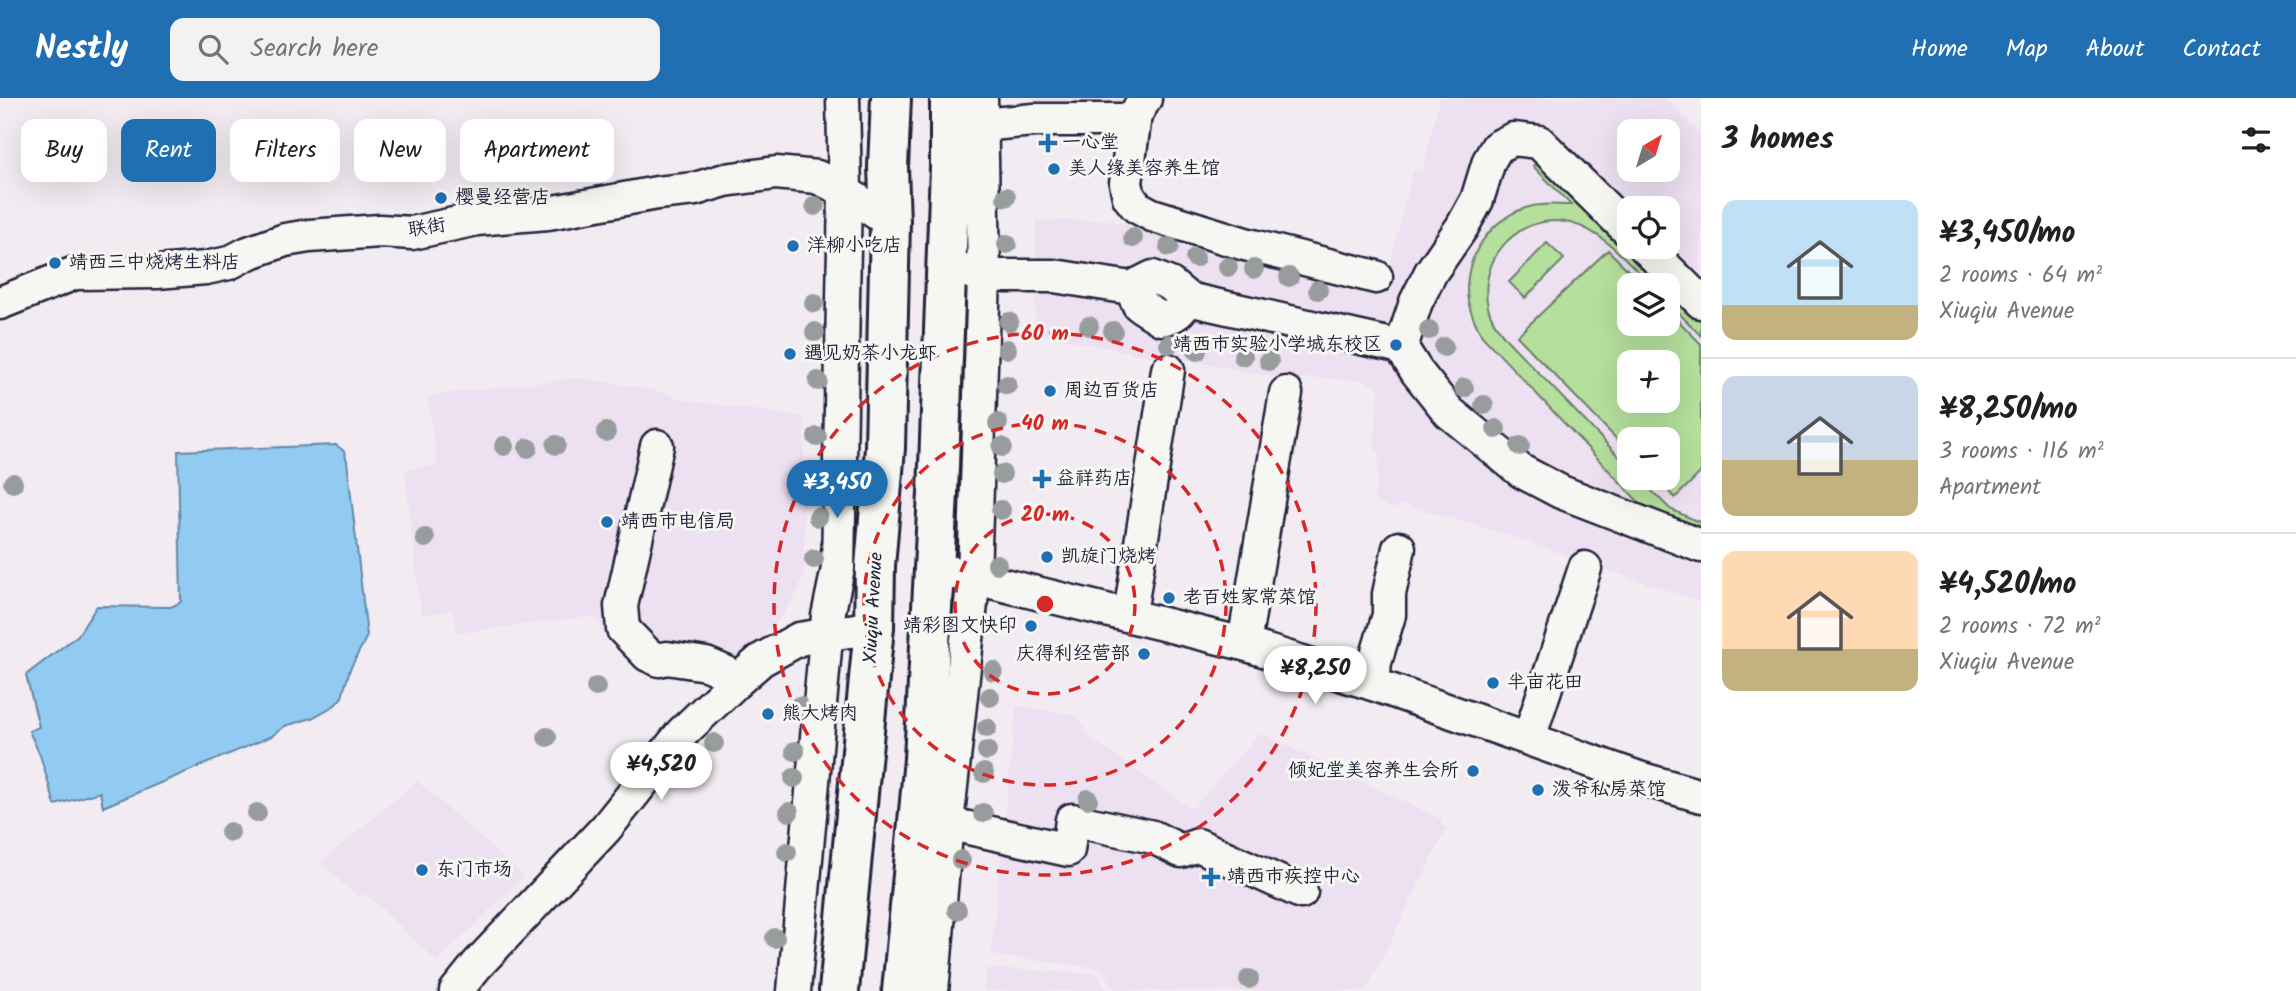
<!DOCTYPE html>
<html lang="en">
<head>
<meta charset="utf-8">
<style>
	body { margin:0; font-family:Kalam,"LXGW WenKai TC",sans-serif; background:#f2f2f2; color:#202124; height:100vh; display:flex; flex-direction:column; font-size:26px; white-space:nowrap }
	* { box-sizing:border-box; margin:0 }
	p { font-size:23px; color:#757577 }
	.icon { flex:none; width:38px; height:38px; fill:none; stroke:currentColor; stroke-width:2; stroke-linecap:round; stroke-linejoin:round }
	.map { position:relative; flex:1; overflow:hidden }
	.details { display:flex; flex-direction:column; background:#fff; width:595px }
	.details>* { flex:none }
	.top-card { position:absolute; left:21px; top:21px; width:665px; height:63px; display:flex; gap:14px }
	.needle { width:46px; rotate:38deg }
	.fabs { position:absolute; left:1617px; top:21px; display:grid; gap:14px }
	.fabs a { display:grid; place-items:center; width:63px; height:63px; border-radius:14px; background:#fff; box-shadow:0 7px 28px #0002; font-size:35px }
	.price { position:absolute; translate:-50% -60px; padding:0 16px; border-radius:24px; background:#fff; color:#222; font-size:23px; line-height:46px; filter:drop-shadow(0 2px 4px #0008) }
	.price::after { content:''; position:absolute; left:50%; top:42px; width:21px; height:16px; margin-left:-10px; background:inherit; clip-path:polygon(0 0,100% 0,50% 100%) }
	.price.selected { background:#1f6fb2; color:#fff }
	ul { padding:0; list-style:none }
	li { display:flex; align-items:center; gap:21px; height:175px; padding:0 21px }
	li+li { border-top:2px solid #e0e0e0 }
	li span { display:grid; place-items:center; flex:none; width:196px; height:140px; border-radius:14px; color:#555 }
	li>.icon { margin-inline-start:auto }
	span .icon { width:84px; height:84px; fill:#fffc; stroke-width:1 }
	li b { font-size:30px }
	h2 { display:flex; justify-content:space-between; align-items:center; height:84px; padding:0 21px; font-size:30px }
	.tag { padding:0 24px; border-radius:14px; background:#fff; box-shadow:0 7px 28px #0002; font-size:24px; line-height:63px }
	.tag.selected { background:#1f6fb2; color:#fff }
	header { display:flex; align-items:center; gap:42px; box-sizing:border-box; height:98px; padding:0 35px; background:#1f6fb2; color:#fff }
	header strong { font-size:33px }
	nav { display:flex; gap:38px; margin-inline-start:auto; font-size:24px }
	.search { width:490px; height:63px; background:#f2f2f2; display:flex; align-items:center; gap:18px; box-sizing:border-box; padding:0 24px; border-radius:14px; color:#757577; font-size:26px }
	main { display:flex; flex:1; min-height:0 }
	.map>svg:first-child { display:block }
	.built { fill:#ede0f1; fill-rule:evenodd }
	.green { fill:#b5df9c; stroke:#6c806c; stroke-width:2; fill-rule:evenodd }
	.water { fill:#92cbf1; stroke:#6587a8; stroke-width:2 }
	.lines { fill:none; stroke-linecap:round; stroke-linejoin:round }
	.minor-casing { stroke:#22223b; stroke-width:37 }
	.major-casing { stroke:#22223b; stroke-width:44 }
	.minor { stroke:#f6f6f2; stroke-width:32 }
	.major { stroke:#f6f6f2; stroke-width:38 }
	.tree { fill:#989c9d }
	.ring { fill:none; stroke:#d62828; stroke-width:3.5; stroke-dasharray:12 9 }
	.poi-dot { fill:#1f6fb2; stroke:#f6f6f2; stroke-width:2.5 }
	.labels { text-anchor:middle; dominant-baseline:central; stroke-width:6; stroke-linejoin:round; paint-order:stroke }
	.poi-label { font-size:19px; fill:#22223b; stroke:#f6f6f2; text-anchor:start }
	.street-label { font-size:19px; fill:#22223b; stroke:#f6f6f2 }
	.centre { fill:#d62828; stroke:#f6f6f2; stroke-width:3.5 }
	.ring-label { font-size:21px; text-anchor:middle; font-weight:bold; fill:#d62828; stroke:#f6f6f2; stroke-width:6; stroke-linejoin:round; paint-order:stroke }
</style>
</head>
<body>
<header>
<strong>Nestly</strong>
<div class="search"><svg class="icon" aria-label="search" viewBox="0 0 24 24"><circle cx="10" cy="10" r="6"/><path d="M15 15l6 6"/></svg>Search here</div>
<nav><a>Home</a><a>Map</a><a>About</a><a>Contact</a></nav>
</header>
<main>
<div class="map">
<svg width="1701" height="893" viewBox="0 0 1701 893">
	<rect width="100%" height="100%" fill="#f2ecf2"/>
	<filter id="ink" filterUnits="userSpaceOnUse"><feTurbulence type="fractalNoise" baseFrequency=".0143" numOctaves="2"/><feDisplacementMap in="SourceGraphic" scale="14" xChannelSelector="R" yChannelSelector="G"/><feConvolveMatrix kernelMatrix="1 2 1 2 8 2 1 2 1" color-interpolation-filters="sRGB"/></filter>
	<g filter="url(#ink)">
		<g class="built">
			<path d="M1034,0H1125L1119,12H1034Z"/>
			<path d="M1440,0H1665L1701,36V504L1499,434L1402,406L1392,411L1373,402L1377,385L1379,353L1374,350L1379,290L1363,282L1274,279L1192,263L1147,258L1035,235L1036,123L1107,122L1384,191L1413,72L1422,73ZM1629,33H1668V72H1629ZM1629,110H1668V149H1629ZM1629,187H1668V226H1629ZM1629,264H1668V303H1629ZM1629,341H1668V380H1629Z"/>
			<path d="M578,280L649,291L690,303L804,319V476L797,495L782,518L761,540L732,562L633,563L620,556L603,534L598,523L592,518L457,535L453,513L421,517L405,372L438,367L427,298Z"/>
			<path d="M1016,608L1077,617L1090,640L1192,711L1260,635L1441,721L1442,728L1447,730L1366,893H1115L1102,870L991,857Z"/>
			<path d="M417,683L524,778L437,864L366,796L359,800L320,765Z"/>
			<path d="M986,870L1097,876L1107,893H984Z"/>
		</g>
		<g class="green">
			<path d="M1545,56L1629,140V149H1638L1701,213V238L1668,204V187H1651C1629,165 1602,132 1570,125C1520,113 1477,160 1488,209C1491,222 1499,232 1507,242L1629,369V380H1639L1670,411L1701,425V440L1647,413L1482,238C1476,227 1471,216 1468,203C1461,161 1492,116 1533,108C1546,105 1558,107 1571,107L1533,68Z"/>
			<path d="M1547,145L1564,161L1525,200L1509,184Z"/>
			<path d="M1608,152L1643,187H1629V226H1668V212L1701,246V374L1675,400L1655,380H1668V341H1629V354L1517,238ZM1668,264V303H1629V264Z"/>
		</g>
		<path class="water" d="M336,347L344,353L347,363L367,538L350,571L342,599L335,607L312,620L285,628L272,638L103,709L100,694L55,707L40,657L29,633L39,629L26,577L78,537L97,508L171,509L181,504L178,353Z"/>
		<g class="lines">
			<g class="minor-casing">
				<g id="minor">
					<path d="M1135,17L1126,85L1129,99L1137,109L1152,117L1245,146L1376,179"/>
					<path d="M966,39L981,27L1034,22H1127L1135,17L1145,1"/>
					<path d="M1645,149L1701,204"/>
					<path d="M963,172L984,178H1054L1131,190L1153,179L1170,186L1188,201L1401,249L1417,274L1449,314L1521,373L1561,394L1701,448"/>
					<path d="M1131,190L1139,207L1161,221C1175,219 1181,213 1188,201"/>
					<path d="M0,205L75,175L157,174L206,170L229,165L248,155L285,142L309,138L380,133L412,135L477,121L548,115L657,95L695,91L725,82L776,75L817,79L838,89L890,124"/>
					<path d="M1401,249L1416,204L1431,174L1462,129L1477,102L1489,63L1497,49L1513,41L1539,44L1629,133"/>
					<path d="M657,348L621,508L623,531L648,557L659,562L667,560L706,566L725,574L737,583"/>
					<path d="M955,475L1244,546L1373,586L1639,680L1701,698"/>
					<path d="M1130,516L1168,272"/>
					<path d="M1244,546L1286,295"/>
					<path d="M1373,586L1375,564L1389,517V496L1399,450"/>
					<path d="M1529,640L1585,470"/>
					<path d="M928,721L1068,752L1072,722L1153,739L1181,753L1198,747L1301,794"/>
					<path d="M456,893L477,867L606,730L682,635L737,583L761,562L799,541L874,529"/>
					<path d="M794,893L828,518L838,470L845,94L843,0"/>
					<path d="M932,893L947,725L974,478L984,178L981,0"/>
				</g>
			</g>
			<g class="major-casing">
				<g id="major">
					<path d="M839,893L874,529L875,468L885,350L890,124L888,69L891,0"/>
					<path d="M902,893L924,661L938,395L950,69V0"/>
				</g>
			</g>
			<use href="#minor" class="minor"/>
			<use href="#major" class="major"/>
		</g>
		<g class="tree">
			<circle cx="1006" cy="99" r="10"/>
			<circle cx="815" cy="108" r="10"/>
			<circle cx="1133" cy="140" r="10"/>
			<circle cx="1007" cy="146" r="10"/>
			<circle cx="1169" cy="149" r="10"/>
			<circle cx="1195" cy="160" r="10"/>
			<circle cx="1228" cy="169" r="10"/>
			<circle cx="1254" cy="171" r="10"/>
			<circle cx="1289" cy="179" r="10"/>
			<circle cx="1318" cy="192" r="10"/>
			<circle cx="814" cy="205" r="10"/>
			<circle cx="1009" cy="224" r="10"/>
			<circle cx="1089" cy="228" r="10"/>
			<circle cx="1429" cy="232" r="10"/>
			<circle cx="1113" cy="233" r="10"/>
			<circle cx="815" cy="234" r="10"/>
			<circle cx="1169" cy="246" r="10"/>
			<circle cx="1444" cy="249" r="10"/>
			<circle cx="1007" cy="251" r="10"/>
			<circle cx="1197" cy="253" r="10"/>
			<circle cx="1243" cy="258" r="10"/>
			<circle cx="1269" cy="263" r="10"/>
			<circle cx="818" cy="283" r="10"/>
			<circle cx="1007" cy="287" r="10"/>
			<circle cx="1464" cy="290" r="10"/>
			<circle cx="1484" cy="307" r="10"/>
			<circle cx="998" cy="325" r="10"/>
			<circle cx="1496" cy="331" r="10"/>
			<circle cx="606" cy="334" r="10"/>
			<circle cx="817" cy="339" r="10"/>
			<circle cx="556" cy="347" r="10"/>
			<circle cx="504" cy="348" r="10"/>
			<circle cx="1520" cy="348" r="10"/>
			<circle cx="1002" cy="349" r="10"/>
			<circle cx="528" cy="350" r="10"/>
			<circle cx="1002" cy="376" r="10"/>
			<circle cx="13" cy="385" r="10"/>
			<circle cx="1001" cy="412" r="10"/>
			<circle cx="818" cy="419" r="10"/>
			<circle cx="425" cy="440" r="10"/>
			<circle cx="814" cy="461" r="10"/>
			<circle cx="997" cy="466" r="10"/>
			<circle cx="993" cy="573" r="10"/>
			<circle cx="596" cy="589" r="10"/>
			<circle cx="990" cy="599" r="10"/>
			<circle cx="799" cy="608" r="10"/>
			<circle cx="987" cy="630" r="10"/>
			<circle cx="547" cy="639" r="10"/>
			<circle cx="714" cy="645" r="10"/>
			<circle cx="795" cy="653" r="10"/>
			<circle cx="987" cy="653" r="10"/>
			<circle cx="984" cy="675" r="10"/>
			<circle cx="794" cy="680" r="10"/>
			<circle cx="1088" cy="701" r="10"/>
			<circle cx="789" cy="714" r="10"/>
			<circle cx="257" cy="715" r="10"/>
			<circle cx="983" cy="715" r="10"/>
			<circle cx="230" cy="734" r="10"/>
			<circle cx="787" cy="754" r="10"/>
			<circle cx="961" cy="762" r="10"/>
			<circle cx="957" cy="812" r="10"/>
			<circle cx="775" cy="840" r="10"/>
			<circle cx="1249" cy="881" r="10"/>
		</g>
	</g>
	<g class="ring">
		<circle cx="1045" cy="506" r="90"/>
		<circle cx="1045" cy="506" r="181"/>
		<circle cx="1045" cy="506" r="271"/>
	</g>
	<g class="poi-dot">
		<path d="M1044.5 34.5h7v7h7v7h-7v7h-7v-7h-7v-7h7z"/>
		<circle cx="1054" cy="71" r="7"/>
		<circle cx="441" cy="100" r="7"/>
		<circle cx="793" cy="148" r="7"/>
		<circle cx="55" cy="165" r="7"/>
		<circle cx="1396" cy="247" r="7"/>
		<circle cx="790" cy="256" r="7"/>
		<circle cx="1050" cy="293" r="7"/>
		<path d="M1038.5 370.5h7v7h7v7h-7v7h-7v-7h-7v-7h7z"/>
		<circle cx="607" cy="424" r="7"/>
		<circle cx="1047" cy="459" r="7"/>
		<circle cx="1169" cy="500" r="7"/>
		<circle cx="1031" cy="528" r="7"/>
		<circle cx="1144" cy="556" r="7"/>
		<circle cx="1493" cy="585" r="7"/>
		<circle cx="768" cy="616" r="7"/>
		<circle cx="1473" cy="673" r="7"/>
		<circle cx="1538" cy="692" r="7"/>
		<circle cx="422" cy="772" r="7"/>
		<path d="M1207.5 768.5h7v7h7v7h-7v7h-7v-7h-7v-7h7z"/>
	</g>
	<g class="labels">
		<g class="poi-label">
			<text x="1062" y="45">一心堂</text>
			<text x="1068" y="71">美人缘美容养生馆</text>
			<text x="455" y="100">樱曼经营店</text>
			<text x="807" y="148">洋柳小吃店</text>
			<text x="69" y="165">靖西三中烧烤生料店</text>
			<text x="1382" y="247" text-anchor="end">靖西市实验小学城东校区</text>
			<text x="804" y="256">遇见奶茶小龙虾</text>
			<text x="1064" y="293">周边百货店</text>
			<text x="1056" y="381">益祥药店</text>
			<text x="621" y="424">靖西市电信局</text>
			<text x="1061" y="459">凯旋门烧烤</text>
			<text x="1183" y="500">老百姓家常菜馆</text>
			<text x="1017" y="528" text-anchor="end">靖彩图文快印</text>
			<text x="1130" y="556" text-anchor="end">庆得利经营部</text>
			<text x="1507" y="585">半亩花田</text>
			<text x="782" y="616">熊大烤肉</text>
			<text x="1459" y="673" text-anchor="end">倾妃堂美容养生会所</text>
			<text x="1552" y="692">泼爷私房菜馆</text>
			<text x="436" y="772">东门市场</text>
			<text x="1227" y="779">靖西市疾控中心</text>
		</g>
		<g class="street-label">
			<text transform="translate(427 130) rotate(-9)">联街</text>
			<text transform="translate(874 510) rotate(-87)">Xiuqiu Avenue</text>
		</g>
	</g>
	<circle cx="1045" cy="506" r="10" class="centre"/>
	<g class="ring-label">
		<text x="1045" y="242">60 m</text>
		<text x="1045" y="332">40 m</text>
		<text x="1045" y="423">20 m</text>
	</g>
</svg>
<div class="fabs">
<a><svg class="needle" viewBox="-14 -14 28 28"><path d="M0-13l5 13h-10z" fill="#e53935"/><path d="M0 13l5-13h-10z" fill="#757577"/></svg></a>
<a><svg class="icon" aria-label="locate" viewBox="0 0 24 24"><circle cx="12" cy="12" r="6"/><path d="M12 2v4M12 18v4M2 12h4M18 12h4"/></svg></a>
<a><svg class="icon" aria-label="layers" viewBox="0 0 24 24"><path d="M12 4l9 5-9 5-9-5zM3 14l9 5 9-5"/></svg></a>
<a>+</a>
<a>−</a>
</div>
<b class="price selected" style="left:837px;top:422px">¥3,450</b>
<b class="price" style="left:1315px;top:608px">¥8,250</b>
<b class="price" style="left:661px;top:704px">¥4,520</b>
<div class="top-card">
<a class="tag">Buy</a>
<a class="tag selected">Rent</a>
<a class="tag">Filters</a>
<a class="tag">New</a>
<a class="tag">Apartment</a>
</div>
</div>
<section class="details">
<h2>3 homes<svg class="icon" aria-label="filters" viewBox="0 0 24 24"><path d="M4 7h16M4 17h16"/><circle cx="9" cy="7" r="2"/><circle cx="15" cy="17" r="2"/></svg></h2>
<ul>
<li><span style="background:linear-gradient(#bfe0f5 75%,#c2b280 0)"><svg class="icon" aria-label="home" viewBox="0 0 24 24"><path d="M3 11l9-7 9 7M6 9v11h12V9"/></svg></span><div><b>¥3,450/mo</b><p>2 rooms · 64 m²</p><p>Xiuqiu Avenue</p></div></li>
<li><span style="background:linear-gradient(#c9d6e8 60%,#c2b280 0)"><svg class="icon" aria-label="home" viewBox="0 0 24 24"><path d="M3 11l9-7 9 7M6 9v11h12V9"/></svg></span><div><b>¥8,250/mo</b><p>3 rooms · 116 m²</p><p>Apartment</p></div></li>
<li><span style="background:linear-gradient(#ffd9b3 70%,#c2b280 0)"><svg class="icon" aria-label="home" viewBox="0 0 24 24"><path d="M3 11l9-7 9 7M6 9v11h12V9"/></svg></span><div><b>¥4,520/mo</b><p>2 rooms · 72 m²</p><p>Xiuqiu Avenue</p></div></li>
</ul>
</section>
</main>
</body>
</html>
